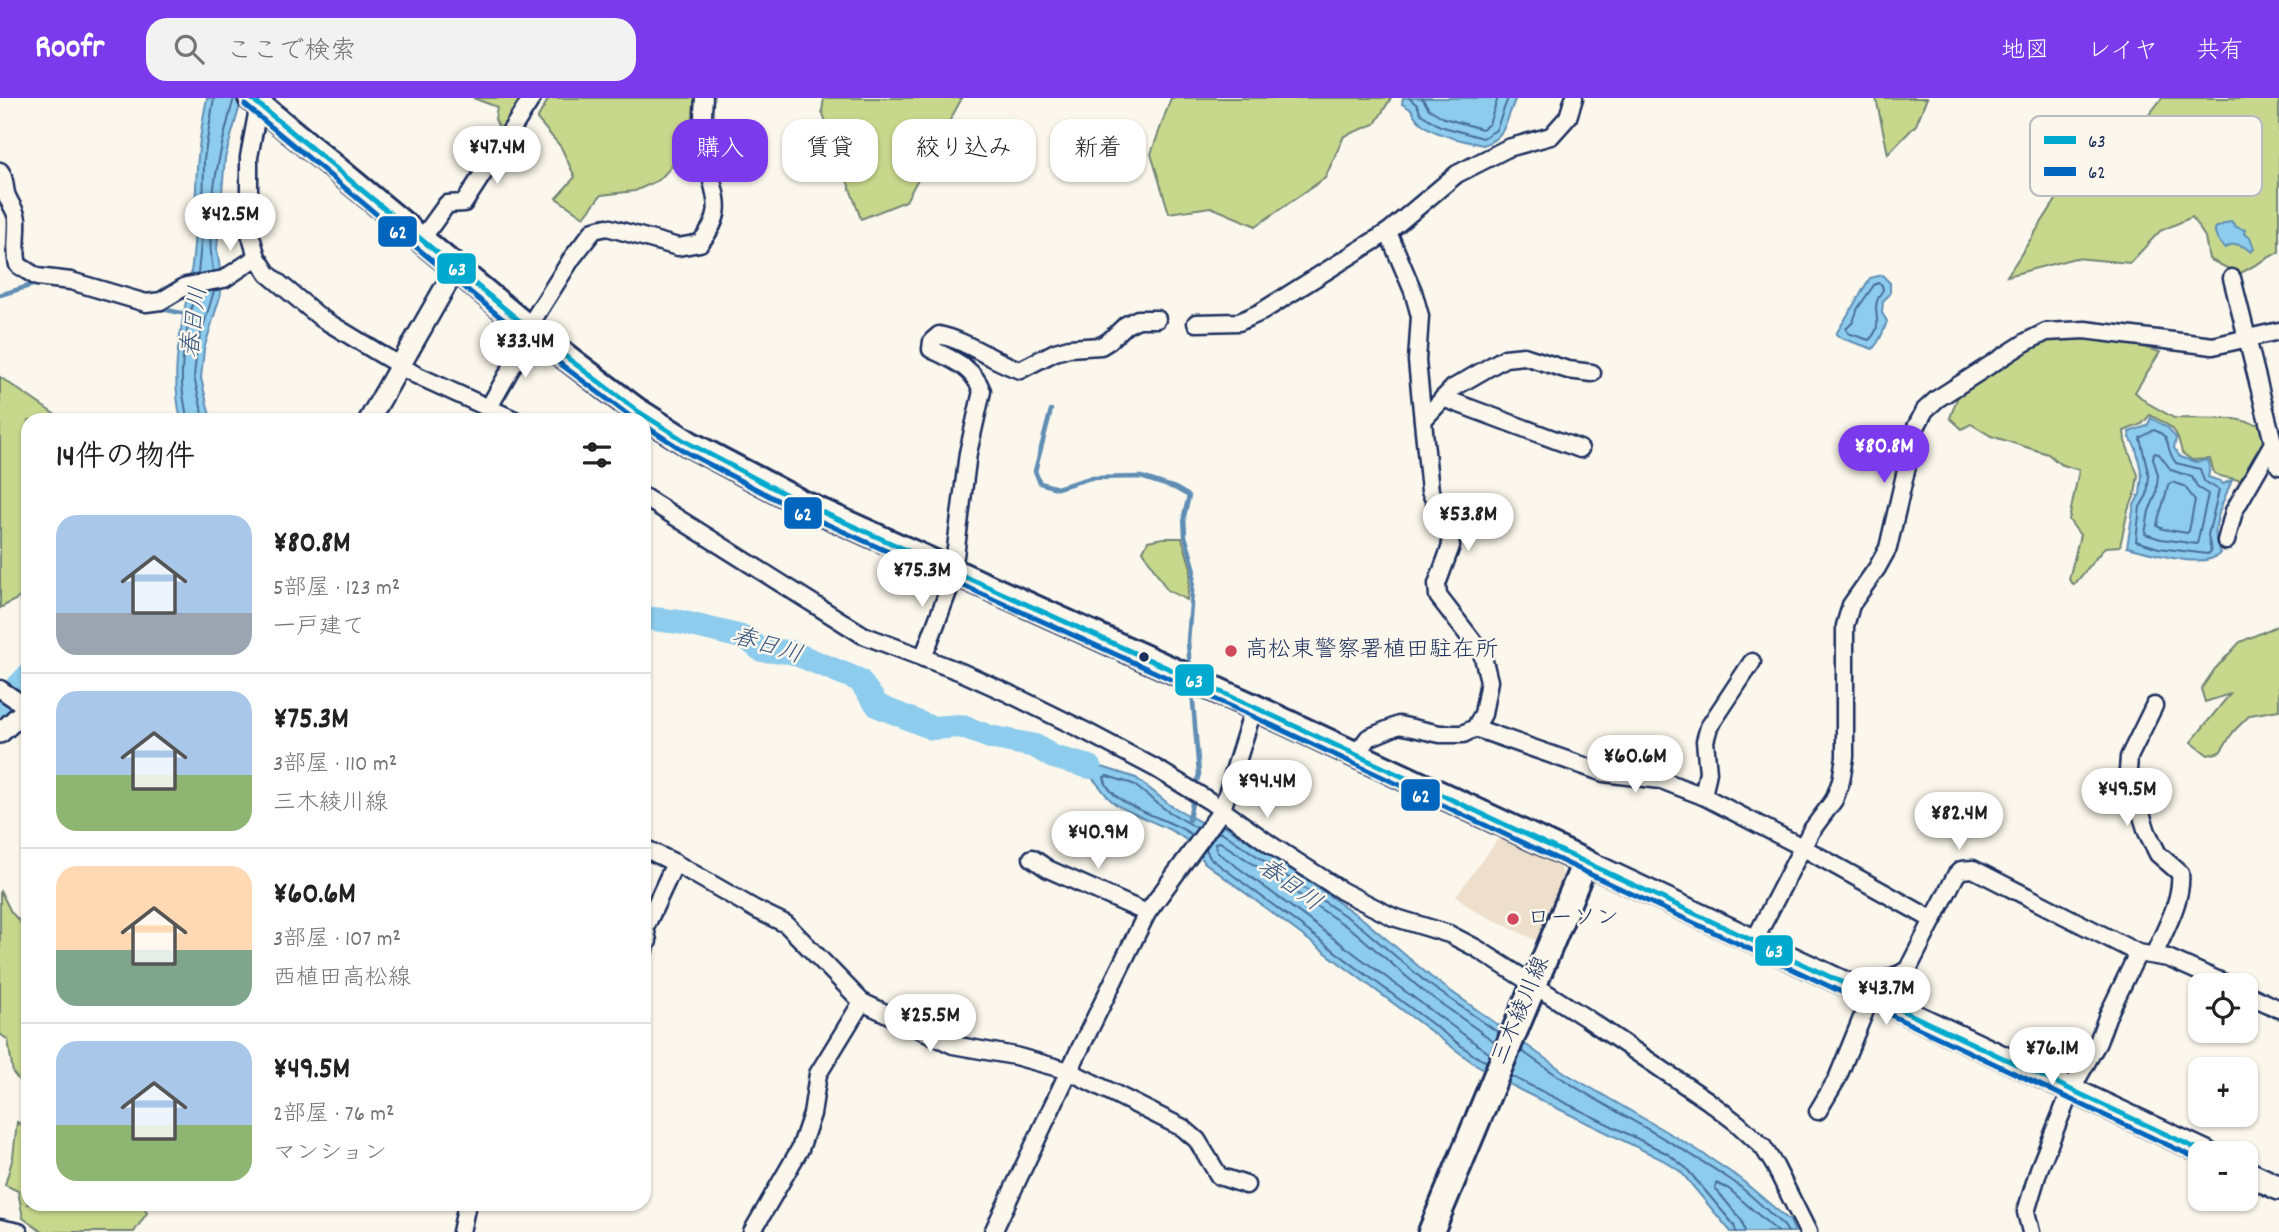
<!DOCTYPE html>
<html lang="ja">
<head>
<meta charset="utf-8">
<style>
	body { margin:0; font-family:Dekko,"Klee One",sans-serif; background:#f2f2f2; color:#222; height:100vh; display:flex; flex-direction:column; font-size:26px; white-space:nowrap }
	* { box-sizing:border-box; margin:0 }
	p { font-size:23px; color:#767676 }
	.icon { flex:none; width:38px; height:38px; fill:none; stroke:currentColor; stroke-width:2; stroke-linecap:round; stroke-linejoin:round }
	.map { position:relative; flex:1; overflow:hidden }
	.details { position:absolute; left:21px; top:315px; width:630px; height:798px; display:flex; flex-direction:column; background:#fff; border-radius:21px; box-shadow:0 2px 5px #0004 }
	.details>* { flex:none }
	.guide { position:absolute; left:672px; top:21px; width:665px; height:63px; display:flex; gap:14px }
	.buttons { position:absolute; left:2188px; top:875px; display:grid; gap:14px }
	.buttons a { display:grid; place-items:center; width:70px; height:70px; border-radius:14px; background:#fff; box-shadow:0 2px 5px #0004; font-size:35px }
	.price { position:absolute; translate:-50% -60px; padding:0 16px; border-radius:24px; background:#fff; color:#222; font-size:23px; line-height:46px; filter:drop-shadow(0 2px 4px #0008) }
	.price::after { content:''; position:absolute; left:50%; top:42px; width:21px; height:16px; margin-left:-10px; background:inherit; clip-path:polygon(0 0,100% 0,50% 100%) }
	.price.on { background:#7c3aed; color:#fff }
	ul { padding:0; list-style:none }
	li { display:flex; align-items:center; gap:21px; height:175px; padding:0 35px }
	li+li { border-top:2px solid #e0e0e0 }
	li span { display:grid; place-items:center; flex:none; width:196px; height:140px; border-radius:21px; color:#555 }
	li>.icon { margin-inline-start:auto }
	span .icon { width:84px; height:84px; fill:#fffc; stroke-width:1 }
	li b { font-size:30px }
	h2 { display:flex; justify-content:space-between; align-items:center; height:84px; padding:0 35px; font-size:30px }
	.chip { padding:0 24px; border-radius:21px; background:#fff; box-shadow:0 2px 5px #0004; font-size:24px; line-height:63px }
	.chip.on { background:#7c3aed; color:#fff }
	header { display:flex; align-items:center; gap:42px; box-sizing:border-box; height:98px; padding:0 35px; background:#7c3aed; color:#fff }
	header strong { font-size:33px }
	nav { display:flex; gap:38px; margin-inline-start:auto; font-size:24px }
	.search { width:490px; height:63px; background:#f2f2f2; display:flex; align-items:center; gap:18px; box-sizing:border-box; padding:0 24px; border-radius:21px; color:#767676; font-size:26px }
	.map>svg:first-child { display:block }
	.built { fill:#eedfcc }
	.green { fill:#c7d88c; stroke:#718475; stroke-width:2 }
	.water { fill:#8dcced; stroke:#5f8db4; stroke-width:2 }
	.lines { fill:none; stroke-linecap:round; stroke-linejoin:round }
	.shore { stroke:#496e97; stroke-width:2 }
	.stream { stroke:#5f8db4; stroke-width:4.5 }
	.river { stroke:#8dcced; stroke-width:24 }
	.minor-casing { stroke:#1b2f5e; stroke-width:21 }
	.tertiary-casing { stroke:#1b2f5e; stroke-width:24 }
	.secondary-casing { stroke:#1b2f5e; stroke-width:28 }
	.primary-casing { stroke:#1b2f5e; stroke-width:30 }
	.minor { stroke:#fbf7ec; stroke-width:16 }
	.tertiary { stroke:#fbf7ec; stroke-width:19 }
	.secondary { stroke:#fbf7ec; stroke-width:23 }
	.primary { stroke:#fbf7ec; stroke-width:24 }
	.bus-1-casing { stroke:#fbf7ec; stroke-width:10 }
	.bus-2-casing { stroke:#fbf7ec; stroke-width:10 }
	.bus-1 { stroke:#00a9ce; stroke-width:5 }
	.bus-2 { stroke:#0065bd; stroke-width:5 }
	.poi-dot { fill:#d1495b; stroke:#fbf7ec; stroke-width:2.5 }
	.bus-dot { fill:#1b2f5e; stroke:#fbf7ec; stroke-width:2.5 }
	.labels { text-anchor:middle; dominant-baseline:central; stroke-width:5; stroke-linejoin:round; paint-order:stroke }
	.poi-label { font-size:23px; fill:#1b2f5e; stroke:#fbf7ec; text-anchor:start }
	.street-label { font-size:23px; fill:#1b2f5e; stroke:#fbf7ec }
	.water-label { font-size:24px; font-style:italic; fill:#385682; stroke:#fbf7ec }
	.key { fill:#fbf7ec; stroke:#b8bbc1; stroke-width:2 }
	.key-label { font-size:19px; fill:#1b2f5e }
	.line-badge { stroke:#fbf7ec; stroke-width:2.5 }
	.badge-label { font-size:19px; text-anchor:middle; font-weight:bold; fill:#fff }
</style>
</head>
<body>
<header>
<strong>Roofr</strong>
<div class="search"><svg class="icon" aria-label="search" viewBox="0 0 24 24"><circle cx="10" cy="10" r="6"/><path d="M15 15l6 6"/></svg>ここで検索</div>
<nav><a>地図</a><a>レイヤ</a><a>共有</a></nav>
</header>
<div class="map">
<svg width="2279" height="1134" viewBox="0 0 2279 1134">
	<rect width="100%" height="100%" fill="#fbf7ec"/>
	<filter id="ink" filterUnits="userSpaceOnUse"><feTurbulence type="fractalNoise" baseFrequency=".0143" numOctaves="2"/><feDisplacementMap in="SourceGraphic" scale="14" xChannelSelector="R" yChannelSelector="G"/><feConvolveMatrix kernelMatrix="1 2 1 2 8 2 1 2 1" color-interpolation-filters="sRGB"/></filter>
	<g filter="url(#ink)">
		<path class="built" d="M1503,734L1556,759L1565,781L1540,844L1473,812L1456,798Z"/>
		<g class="green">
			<path d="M473,0H528L524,29L502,36L495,21L497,9Z"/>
			<path d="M549,0H695V44L659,82L635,93L601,97L584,119L556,100L575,79L561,49L537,21Z"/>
			<path d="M824,0H962L906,103L861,121L822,13Z"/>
			<path d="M1171,0H1391L1375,26L1344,38L1325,80L1256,128L1211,109L1169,115L1151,56Z"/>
			<path d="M1876,0H1927L1916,27L1888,56Z"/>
			<path d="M2162,0H2279V154L2239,176L2209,161L2205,139L2192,119L2160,133L2130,165L2075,160L2007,178L2063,91L2141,27Z"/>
			<path d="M2061,238L2135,247L2160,254L2135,294L2146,304L2174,320L2235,321L2261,327L2265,349L2243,384C2233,379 2223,381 2214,375L2210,361L2192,362L2182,355C2177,330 2173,329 2150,317L2142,326L2124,333L2125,343L2138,377L2135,397L2128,412L2120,448L2105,449L2074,487L2069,481L2080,437L2069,422L2079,372L2060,366L2048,356L1991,338L1971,326L1962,331L1950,320L1959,295L2027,251Z"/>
			<path d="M0,279L63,322H28V495L0,510Z"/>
			<path d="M1163,440H1182L1191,470L1187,502L1167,492L1143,453L1148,443Z"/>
			<path d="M2279,527V612L2250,617L2234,633L2220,654L2208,657L2191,644L2230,596L2205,604L2201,591L2215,571L2240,544Z"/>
			<path d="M0,792L11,814L28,833V984L21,985L13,975L8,942L0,936Z"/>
			<path d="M17,1024L28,1030V1106H143L147,1115L134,1134H42L23,1120L18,1093L5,1087L13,1059Z"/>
		</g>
		<g class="water">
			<path d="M207,0H242L225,60L217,151L221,179V195L204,251L201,280L211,322H181C168,266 185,222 192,167C197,131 194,95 198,59C200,39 203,19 207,0Z"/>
			<path d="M1403,0H1514L1515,2C1506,22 1506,40 1483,47C1461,42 1420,36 1412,12L1402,6Z"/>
			<path d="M2231,123L2236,129L2245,132L2244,136L2250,139L2254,151L2251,154C2243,147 2235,143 2225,150C2219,144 2214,138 2215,130Z"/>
			<path d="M1882,177L1890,185V196L1883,203L1882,215L1887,223C1884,234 1880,242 1873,251L1841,240L1836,236L1870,180Z"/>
			<path d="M2151,320L2168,330L2176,340L2174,350L2180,359L2195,364L2208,362L2210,369L2208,379L2220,383L2223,386L2232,382C2223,404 2207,433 2221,455C2204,473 2149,454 2127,449L2134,407L2140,396L2142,378L2136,350L2130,340L2129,334L2147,328Z"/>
			<path d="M1054,657L1096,667L1136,680L1170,707L1204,726L1225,728L1269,756L1364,822L1431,879L1567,976L1696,1051L1738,1079L1790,1123L1795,1134H1731L1681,1074L1663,1062L1520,992L1472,964L1204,764C1188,729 1143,725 1114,705C1105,698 1100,687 1092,680C1080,671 1066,667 1054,657Z"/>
		</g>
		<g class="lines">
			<g class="shore">
				<path d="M1409,0L1417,7L1421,16L1440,28L1483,40L1496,32L1508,0"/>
				<path d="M1422,0L1429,11L1444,20L1482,31L1489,26L1498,0"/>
				<path d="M213,173C204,118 219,54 234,0"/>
				<path d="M198,176L203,125L204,61L214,0"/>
				<path d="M1878,185L1882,187L1883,192C1866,214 1888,224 1869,242L1848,235L1846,231L1853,224L1858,210L1874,187Z"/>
				<path d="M187,322C186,309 182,297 182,284C181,255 189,225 194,196"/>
				<path d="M204,322L194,279L197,249L214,193"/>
				<path d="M2154,332C2174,340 2163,348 2176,365L2200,371L2204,383L2219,392L2208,437L2211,453L2208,456L2159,450L2136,443L2140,409L2147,397L2149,378L2140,340Z"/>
				<path d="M2154,355L2159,356L2171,372L2192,379L2198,390L2208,396L2197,446L2161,441L2145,436L2149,413L2156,397L2158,377L2153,360Z"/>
				<path d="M2172,384L2184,388L2195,402L2189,433L2187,435L2163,431L2157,428C2159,413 2166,402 2168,387Z"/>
				<path d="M1218,735H1223L1360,828L1427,885L1499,935"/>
				<path d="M1192,737C1170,719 1109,710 1104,679L1107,678L1133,686L1166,712L1197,730"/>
				<path d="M1206,751L1210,760L1475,958L1487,964"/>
				<path d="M1522,953C1588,1002 1663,1036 1731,1082C1750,1095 1767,1113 1784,1128L1788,1134"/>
				<path d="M1490,956L1217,754L1215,745L1220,744L1355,834L1422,892L1495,944"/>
				<path d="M1511,978L1668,1056L1686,1070L1734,1127L1736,1134"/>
				<path d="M1745,1134L1742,1123L1715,1090L1716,1085L1729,1091L1778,1134"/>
			</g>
			<g class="stream">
				<path d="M0,197L39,185"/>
				<path d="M157,210L186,216"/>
				<path d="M1051,312L1035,373L1040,385L1057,390L1090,380L1141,379L1175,390L1189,398L1184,418L1185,438L1194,469L1188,543L1190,573"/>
				<path d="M1192,592L1199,676L1195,691"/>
				<path d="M1189,722L1193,699"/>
			</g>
			<g class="river">
				<path d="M644,520L680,524L746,540L761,552L791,554L859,582L878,608L932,630L960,628L990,639L1035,648L1053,659L1090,669"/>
				<path d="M0,606L28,578"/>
			</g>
			<g class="minor-casing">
				<g id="minor">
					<path d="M260,0L249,59V132L257,159L268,176L321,220L377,254L416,277L515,322"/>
					<path d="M0,73C5,79 4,87 6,95C8,104 16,111 17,121C18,137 14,152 18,167L37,179L71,183L146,205L161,203L186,188L224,181L257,159"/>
					<path d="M421,142L447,106L464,105L532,0"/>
					<path d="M2232,180L2279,368"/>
					<path d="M1196,225L1239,224L1261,214L1388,134L1457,76L1508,50L1551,38L1568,19L1574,0"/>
					<path d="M528,230L572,160L594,132L607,129L678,149L700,145C728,112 714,99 707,62C703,41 702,20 704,0"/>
					<path d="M1443,300L1580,351"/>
					<path d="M489,309L517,260L538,238"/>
					<path d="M1423,322L1453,290L1505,260L1524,258L1568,272L1592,275"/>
					<path d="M644,399L863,537L961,574L1010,596L1087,634L1157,671L1211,704L1271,747L1342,793L1393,819L1449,836L1476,850L1586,920L1707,1002L1737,1025L1763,1049L1775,1068L1808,1134"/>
					<path d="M2226,443L2234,413L2273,345"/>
					<path d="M953,474L968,355L982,293C973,269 953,262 931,251L932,243L939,237C968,243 992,263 1020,272L1055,254L1069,250L1101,248L1109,243L1126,227L1138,221H1157"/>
					<path d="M923,560L955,475"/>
					<path d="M0,591L28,610"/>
					<path d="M1475,630L1604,675L1661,682L1703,698L1802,749L1933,822"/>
					<path d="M1356,656L1368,640L1399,627L1440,636H1463L1475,630L1483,616L1489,583L1482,555L1438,498L1437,486L1451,448L1449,434L1430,393L1417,263L1420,218L1413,193L1388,134"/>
					<path d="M1703,698L1708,674L1705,643L1709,629L1752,564"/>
					<path d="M644,750L675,765L755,811L786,826L862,904L953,947L1015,958L1069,973L1183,1030L1197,1042L1219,1078L1246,1087"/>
					<path d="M1032,760L1048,771L1147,815"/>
					<path d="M1754,843L1811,733L1834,702L1841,683L1845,659V528L1851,507L1877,470L1888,450L1916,329L1925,312L1937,301L2026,244L2046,234L2085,232L2213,248L2279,233"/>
					<path d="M644,852L648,843L645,830L675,765"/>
					<path d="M2154,857C2164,833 2183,802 2180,775L2158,756L2147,734L2128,673L2129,659L2154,608"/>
					<path d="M2245,895L2279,911"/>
					<path d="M1818,1013L1837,981L1871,898C1885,874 1891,884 1908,871L1956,777L1961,772L1973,771L2138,855L2168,860L2229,887"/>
					<path d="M0,1130L19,1134"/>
					<path d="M461,1134L467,1106"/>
					<path d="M752,1134L800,1051L812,1016L818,976L862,904"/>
					<path d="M993,1134L1069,973L1147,815L1222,712L1254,609"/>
					<path d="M2031,1134L2026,1114L2039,1071L2071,992L2098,944L2107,919L2138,855"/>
				</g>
			</g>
			<g class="tertiary-casing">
				<g id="tertiary">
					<path d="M369,322L456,170"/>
					<path d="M0,635L28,610"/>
				</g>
			</g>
			<g class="secondary-casing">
				<g id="secondary">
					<path d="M1585,764L2206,1055"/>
					<path d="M2245,1074L2279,1090"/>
				</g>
			</g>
			<g class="primary-casing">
				<path id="primary" d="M251,0L528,230L636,312L688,345L802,405L1254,609L1585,764L1431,1134"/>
			</g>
			<use href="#minor" class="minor"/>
			<use href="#tertiary" class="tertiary"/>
			<use href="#secondary" class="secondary"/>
			<use href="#primary" class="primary"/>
			<g class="bus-1-casing">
				<path id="bus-1" d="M251,0L528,230L636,312L688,345L802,405L1254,609L2206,1055"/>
			</g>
			<g class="bus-2-casing">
				<g id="bus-2">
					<path d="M245,7L522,237L635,322"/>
					<path d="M644,327L684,353L798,413L1250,617L2200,1062"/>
				</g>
			</g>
			<use href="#bus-1" class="bus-1"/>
			<use href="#bus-2" class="bus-2"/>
		</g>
	</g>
	<g class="poi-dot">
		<circle cx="1231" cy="553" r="7"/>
		<circle cx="1513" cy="821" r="7"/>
	</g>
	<circle class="bus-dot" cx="1144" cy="559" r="6"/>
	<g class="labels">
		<g class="poi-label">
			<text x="1245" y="553">高松東警察署植田駐在所</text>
			<text x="1527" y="821">ローソン</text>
		</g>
		<g class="street-label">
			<text transform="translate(1522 913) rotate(-67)">三木綾川線</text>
		</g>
		<g class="water-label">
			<text transform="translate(196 224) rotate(-83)">春日川</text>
			<text transform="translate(767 549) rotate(17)">春日川</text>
			<text transform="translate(1289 788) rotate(36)">春日川</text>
		</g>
	</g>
	<rect x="2030" y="18" width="232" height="80" rx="10" class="key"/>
	<rect x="2044" y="38" width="32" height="8" fill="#00a9ce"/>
	<rect x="2044" y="69" width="32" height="9" fill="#0065bd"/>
	<g class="key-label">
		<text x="2088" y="49">63</text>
		<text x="2088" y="80">62</text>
	</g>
	<g class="line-badge">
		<rect x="377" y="117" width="41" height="33" rx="7" fill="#0065bd"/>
		<rect x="436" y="154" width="41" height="33" rx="7" fill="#00a9ce"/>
		<rect x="783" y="398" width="40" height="34" rx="7" fill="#0065bd"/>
		<rect x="1174" y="565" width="41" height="34" rx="7" fill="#00a9ce"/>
		<rect x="1400" y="680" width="41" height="34" rx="7" fill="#0065bd"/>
		<rect x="1754" y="836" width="40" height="33" rx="7" fill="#00a9ce"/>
	</g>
	<g class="badge-label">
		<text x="398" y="140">62</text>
		<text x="457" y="177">63</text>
		<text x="803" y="422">62</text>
		<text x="1194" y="589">63</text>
		<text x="1421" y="704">62</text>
		<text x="1774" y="859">63</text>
	</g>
</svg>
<div class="buttons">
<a><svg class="icon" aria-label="locate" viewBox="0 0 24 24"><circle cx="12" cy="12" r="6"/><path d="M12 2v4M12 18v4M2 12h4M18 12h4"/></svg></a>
<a>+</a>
<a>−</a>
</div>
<b class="price" style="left:497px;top:88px">¥47.4M</b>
<b class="price" style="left:230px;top:155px">¥42.5M</b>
<b class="price" style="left:525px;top:282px">¥33.4M</b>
<b class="price on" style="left:1884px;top:387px">¥80.8M</b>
<b class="price" style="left:1468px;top:455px">¥53.8M</b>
<b class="price" style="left:922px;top:511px">¥75.3M</b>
<b class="price" style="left:1635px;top:697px">¥60.6M</b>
<b class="price" style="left:1267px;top:722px">¥94.4M</b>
<b class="price" style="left:2127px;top:730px">¥49.5M</b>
<b class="price" style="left:1959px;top:754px">¥82.4M</b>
<b class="price" style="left:1098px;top:773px">¥40.9M</b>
<b class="price" style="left:1886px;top:929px">¥43.7M</b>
<b class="price" style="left:930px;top:956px">¥25.5M</b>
<b class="price" style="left:2052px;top:989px">¥76.1M</b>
<div class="guide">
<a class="chip on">購入</a>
<a class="chip">賃貸</a>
<a class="chip">絞り込み</a>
<a class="chip">新着</a>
</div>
<section class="details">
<h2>14件の物件<svg class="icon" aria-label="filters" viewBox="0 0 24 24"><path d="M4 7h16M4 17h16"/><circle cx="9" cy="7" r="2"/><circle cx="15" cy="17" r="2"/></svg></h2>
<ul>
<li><span style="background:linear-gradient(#a9c7e8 70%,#9aa5b1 0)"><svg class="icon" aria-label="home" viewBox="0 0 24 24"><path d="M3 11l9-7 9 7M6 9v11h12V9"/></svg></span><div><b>¥80.8M</b><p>5部屋 · 123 m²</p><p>一戸建て</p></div></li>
<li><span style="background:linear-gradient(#a9c7e8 60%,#8fb573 0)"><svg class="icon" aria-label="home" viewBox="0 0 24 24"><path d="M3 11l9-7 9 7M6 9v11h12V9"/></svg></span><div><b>¥75.3M</b><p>3部屋 · 110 m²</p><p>三木綾川線</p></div></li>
<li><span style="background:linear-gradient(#ffd9b3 60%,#7fa58c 0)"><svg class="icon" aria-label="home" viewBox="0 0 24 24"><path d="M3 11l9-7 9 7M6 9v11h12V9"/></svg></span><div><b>¥60.6M</b><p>3部屋 · 107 m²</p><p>西植田高松線</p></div></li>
<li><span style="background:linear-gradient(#a9c7e8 60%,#8fb573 0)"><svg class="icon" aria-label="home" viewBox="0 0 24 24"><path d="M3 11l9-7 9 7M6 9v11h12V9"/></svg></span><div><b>¥49.5M</b><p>2部屋 · 76 m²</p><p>マンション</p></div></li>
</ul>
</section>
</div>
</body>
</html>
